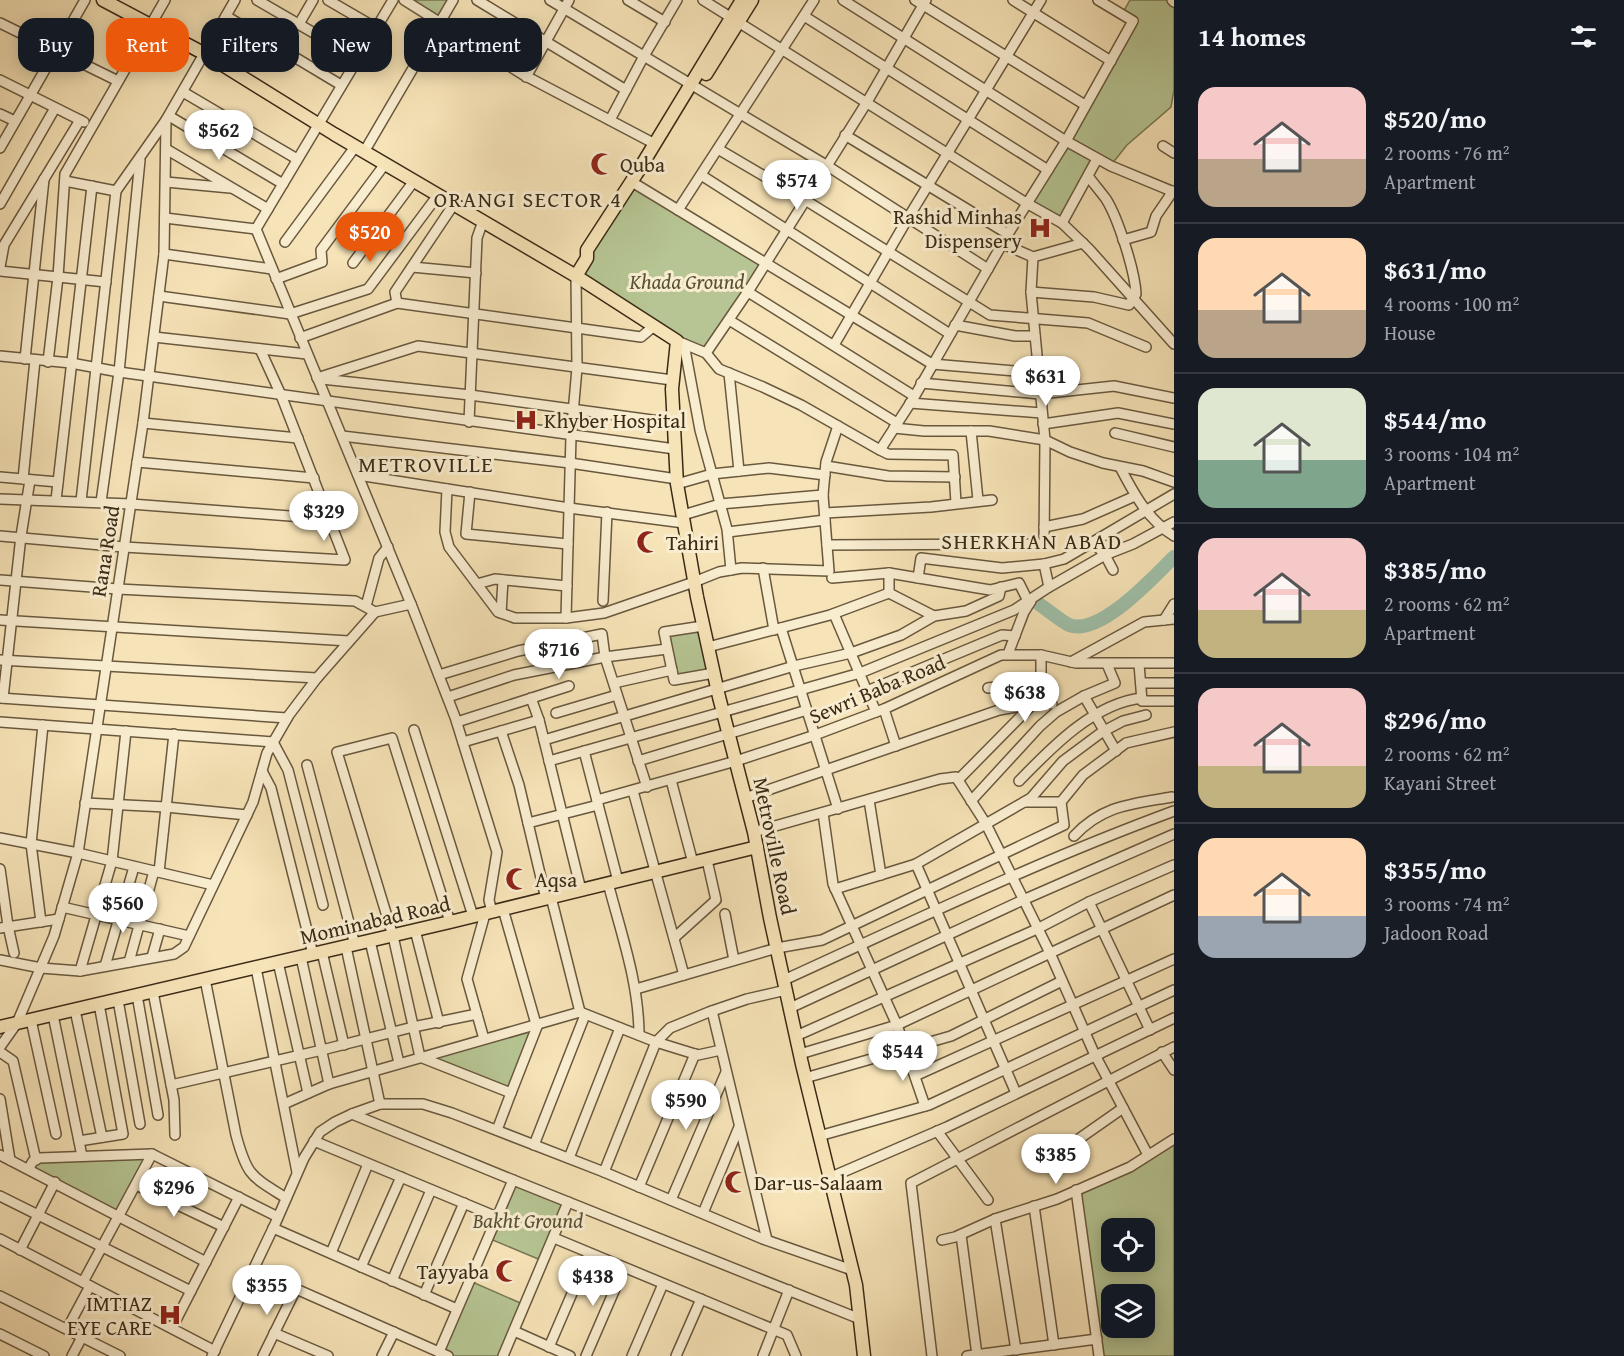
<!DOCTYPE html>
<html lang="en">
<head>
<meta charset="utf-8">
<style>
	body { margin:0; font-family:"Gentium Book Plus",serif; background:#20242c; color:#f1f3f6; height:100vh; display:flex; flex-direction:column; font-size:22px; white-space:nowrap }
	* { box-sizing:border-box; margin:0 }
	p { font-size:20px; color:#9ea1a6 }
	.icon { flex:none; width:33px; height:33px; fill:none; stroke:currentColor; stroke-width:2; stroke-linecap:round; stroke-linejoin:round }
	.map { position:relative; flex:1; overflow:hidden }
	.drawer { display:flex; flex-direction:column; background:#171b24; width:450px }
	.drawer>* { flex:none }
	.guide { position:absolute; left:18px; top:18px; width:570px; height:54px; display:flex; gap:12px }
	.controls { position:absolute; left:1101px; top:1218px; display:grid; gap:12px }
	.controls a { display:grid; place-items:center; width:54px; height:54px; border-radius:12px; background:#171b24; box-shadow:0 3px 15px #0003; font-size:30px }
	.price { position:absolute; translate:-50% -51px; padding:0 14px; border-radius:21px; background:#fff; color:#222; font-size:20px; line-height:39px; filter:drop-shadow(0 2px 3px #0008) }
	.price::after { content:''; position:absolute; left:50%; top:36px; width:18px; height:14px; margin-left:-9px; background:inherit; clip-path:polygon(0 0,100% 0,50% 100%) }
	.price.active { background:#ea580c; color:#fff }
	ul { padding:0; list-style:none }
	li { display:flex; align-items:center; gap:18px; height:150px; padding:0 24px }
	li+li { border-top:2px solid #363941 }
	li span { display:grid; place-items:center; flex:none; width:168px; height:120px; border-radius:18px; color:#555 }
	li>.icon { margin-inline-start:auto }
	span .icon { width:72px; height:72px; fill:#fffc; stroke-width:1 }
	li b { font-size:26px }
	h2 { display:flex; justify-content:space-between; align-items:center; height:72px; padding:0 24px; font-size:26px }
	.chip { padding:0 21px; border-radius:18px; background:#171b24; box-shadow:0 3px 15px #0003; font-size:21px; line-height:54px }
	.chip.active { background:#ea580c; color:#fff }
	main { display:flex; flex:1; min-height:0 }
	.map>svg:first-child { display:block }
	.green { fill:#b6c593; stroke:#787854; stroke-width:1.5; fill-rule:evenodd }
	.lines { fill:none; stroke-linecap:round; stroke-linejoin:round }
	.river { stroke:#9ebfa8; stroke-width:14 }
	.minor-casing { stroke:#69583e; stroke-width:12 }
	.major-casing { stroke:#3a2a16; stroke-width:15 }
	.minor { stroke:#f9edd0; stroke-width:9 }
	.major { stroke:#f6e3b7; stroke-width:12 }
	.labels { text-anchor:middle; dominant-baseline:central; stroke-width:6; stroke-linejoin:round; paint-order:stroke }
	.poi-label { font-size:21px; fill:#3a2a16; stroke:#f9edd0; text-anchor:start }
	.park-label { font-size:21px; font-style:italic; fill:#595135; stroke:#f9edd0 }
	.street-label { font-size:21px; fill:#3a2a16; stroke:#f9edd0 }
	.neighbourhood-label { font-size:22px; letter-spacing:1.5px; fill:#3a2a16; stroke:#f9edd0 }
</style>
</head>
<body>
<main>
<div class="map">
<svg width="1174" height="1356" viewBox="0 0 1174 1356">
	<rect width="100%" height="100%" fill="#f6e3b7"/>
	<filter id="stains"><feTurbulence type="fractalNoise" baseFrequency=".00333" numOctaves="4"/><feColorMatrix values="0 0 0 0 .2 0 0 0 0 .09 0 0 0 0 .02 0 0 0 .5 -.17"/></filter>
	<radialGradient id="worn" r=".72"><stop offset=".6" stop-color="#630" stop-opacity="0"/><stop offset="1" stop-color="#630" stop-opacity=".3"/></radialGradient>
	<g class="green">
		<path d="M404,0H453L440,22Z"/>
		<path d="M1130,0H1174V90L1171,107L1127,145L1111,165L1097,159L1060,222L1028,205L1133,21L1122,14Z"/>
		<path d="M632,182L765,263L705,352L685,345L579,275Z"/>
		<path d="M703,626L714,673L674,680L664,632Z"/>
		<path d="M536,1024L511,1093L420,1057Z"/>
		<path d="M1174,1139V1356H1101L1076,1191ZM1112,1228H1144V1262H1112ZM1112,1294H1144V1328H1112Z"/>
		<path d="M152,1154L120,1215L29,1168L33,1161Z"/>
		<path d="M513,1180L568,1202L543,1261L488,1238Z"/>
		<path d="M470,1281L525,1305L503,1356H448L439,1352Z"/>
	</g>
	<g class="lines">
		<path class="river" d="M1039,604C1048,610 1059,620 1069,625C1100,637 1154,576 1174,557"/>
		<g class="minor-casing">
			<g id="minor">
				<path d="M257,0L357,58"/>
				<path d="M328,0L376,28"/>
				<path d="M393,0L256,229L411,604L455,717L497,852L489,900L492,912"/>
				<path d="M404,0L522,74L655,144"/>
				<path d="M477,0L626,90"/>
				<path d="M550,0L826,165L988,269"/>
				<path d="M628,0L665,22"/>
				<path d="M703,0L1028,204L1062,223L1089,249L1174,344"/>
				<path d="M843,0L1066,141L1111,166L1174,192"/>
				<path d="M915,0L1085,105"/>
				<path d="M1013,0L1111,61"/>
				<path d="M1172,0L1174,2"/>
				<path d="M226,16L341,85"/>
				<path d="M804,16L1048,170"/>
				<path d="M0,23L118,81"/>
				<path d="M299,24L313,0"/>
				<path d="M526,77L569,0"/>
				<path d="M0,80L84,122"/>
				<path d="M183,92L297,159"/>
				<path d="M0,114L15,121"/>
				<path d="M169,116L283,184"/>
				<path d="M610,120L644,56L677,0"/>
				<path d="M845,135L1008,234"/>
				<path d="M1163,146L1174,153"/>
				<path d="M0,148L85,0"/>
				<path d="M166,149L268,209"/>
				<path d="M718,149L805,200L990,315L1088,323L1146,347"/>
				<path d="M364,152L453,0"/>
				<path d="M701,175L950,334"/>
				<path d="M65,181L116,191"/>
				<path d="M166,182L230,188"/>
				<path d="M632,182L932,364L1038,373"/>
				<path d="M0,204L55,108"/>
				<path d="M454,204L395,292L397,303L641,337L654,326"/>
				<path d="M678,210L814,0"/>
				<path d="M165,218L256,229"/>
				<path d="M1062,223L1097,159"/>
				<path d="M1123,240L1151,232L1156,216L1173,191"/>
				<path d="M285,242L355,147"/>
				<path d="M1003,244L1033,257L1083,243"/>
				<path d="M164,254L272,269"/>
				<path d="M353,263L414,181"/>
				<path d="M0,267L4,245L80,120"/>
				<path d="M412,267L476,273"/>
				<path d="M0,271L106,282"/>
				<path d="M276,279L322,262L321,250L385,164"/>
				<path d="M748,292L914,396"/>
				<path d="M1031,292L1094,297L1129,305L1136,294C1135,271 1118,218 1106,199C1100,191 1094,184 1088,176"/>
				<path d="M159,296L290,314L368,289L438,195"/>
				<path d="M729,320L897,423"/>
				<path d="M955,325L1015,336H1035"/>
				<path d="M154,337L307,354"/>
				<path d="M300,338L397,303"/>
				<path d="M677,341L706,353L719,369L763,387L801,405L880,450L888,454L953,455L956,503"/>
				<path d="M684,344L700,430L727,529L731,570"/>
				<path d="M834,345L908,218L1041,0"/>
				<path d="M706,353L749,290L867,102L926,0"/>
				<path d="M0,356L71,363L119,372L675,449"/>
				<path d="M25,359L44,179"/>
				<path d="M48,362L58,277L65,174L165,0"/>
				<path d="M729,373L739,471"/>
				<path d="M317,378L418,346L672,380"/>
				<path d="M322,379L470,395L674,423"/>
				<path d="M921,383L1040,394L1114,386L1174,398"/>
				<path d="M910,403L1042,413"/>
				<path d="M469,422L477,238L483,221"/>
				<path d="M143,423L298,438"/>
				<path d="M1043,424L1118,413L1174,424"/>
				<path d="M894,428L924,431H989L1045,440L1070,452L1103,463L1143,471L1174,482"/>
				<path d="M971,431L978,500"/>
				<path d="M1115,433L1174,447"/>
				<path d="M342,436L570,463L677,479"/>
				<path d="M880,450L913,399L1008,234L1066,141L1133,21L1098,0"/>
				<path d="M137,462L314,478"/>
				<path d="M826,466L888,476L955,477"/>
				<path d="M1120,467C1134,494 1148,520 1174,536"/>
				<path d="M358,475L569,508L684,523"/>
				<path d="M0,477L58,482"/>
				<path d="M23,479L35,360"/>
				<path d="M677,484L712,474L769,468L825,475"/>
				<path d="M447,489L445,532L449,547L498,612L515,618H566L604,613L694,582L719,572L742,568L829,571L823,495L826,462L838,426"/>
				<path d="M470,492L466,534L568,544"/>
				<path d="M0,499L131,504L329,519"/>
				<path d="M56,500L92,186"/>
				<path d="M81,501L116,191L166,120"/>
				<path d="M101,502L119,372L140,160"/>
				<path d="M825,513L931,507L992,500"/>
				<path d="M683,515L720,504L823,495"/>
				<path d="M1044,527L1083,519L1135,496"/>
				<path d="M728,532L825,520"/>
				<path d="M0,536L124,547L345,560L281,395L260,349"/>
				<path d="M1093,542L1105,555L1113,570"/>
				<path d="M827,545L1044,544L1045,440L1031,292L1033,257"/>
				<path d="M1044,564L1049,587"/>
				<path d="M763,568L774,630"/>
				<path d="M832,578L889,573L990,590L1019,583L1028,601"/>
				<path d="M918,578L921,558L1002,568L1044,564L1064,559L1174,494"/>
				<path d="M0,580L118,589L355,601L375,612L411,604"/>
				<path d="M477,584L495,579L567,586"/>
				<path d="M889,593L934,616"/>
				<path d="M603,601L607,512"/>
				<path d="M366,606L379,558L388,547"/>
				<path d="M501,613L503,580"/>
				<path d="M834,614L876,712"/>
				<path d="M566,618L571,436L577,368L576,276"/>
				<path d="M0,620L349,641"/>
				<path d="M1164,620L1174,604"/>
				<path d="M703,626L664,632L674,680L714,673"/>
				<path d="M781,628L838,809"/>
				<path d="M708,647L830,615L889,593V573"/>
				<path d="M1008,654L1024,612L1031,601"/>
				<path d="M1041,655V681L1052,704"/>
				<path d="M0,660L317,678"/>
				<path d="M1071,662L1144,622L1174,619"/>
				<path d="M1139,664L1142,701H1174"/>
				<path d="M439,675L518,651L602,634L605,657L647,787"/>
				<path d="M614,683L672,670"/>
				<path d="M1141,683H1174"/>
				<path d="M988,688L1041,681"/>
				<path d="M867,691L1002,635L1015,636"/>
				<path d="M1084,696L1116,751"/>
				<path d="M448,697L514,675L605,657L667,649"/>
				<path d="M0,698L287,718"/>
				<path d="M3,698L21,536L30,480"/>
				<path d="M531,698L539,720L581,890"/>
				<path d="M884,709L896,746"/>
				<path d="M556,713L617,695"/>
				<path d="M0,722L273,742L288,770L323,905"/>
				<path d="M457,722L569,686"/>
				<path d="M414,730L473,916"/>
				<path d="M501,731L519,785L546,899"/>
				<path d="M544,740L794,666L851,653L901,635L934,616L966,611L999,596L1001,587"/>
				<path d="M463,742L539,720"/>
				<path d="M584,751L618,881"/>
				<path d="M549,761L860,673L1014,610L1049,587L1105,555L1133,544L1174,522"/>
				<path d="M638,761L807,710"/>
				<path d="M307,765L355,945"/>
				<path d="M262,771L271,788L313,954"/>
				<path d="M671,780L693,863"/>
				<path d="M958,780L1032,705"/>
				<path d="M1019,781C1051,748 1094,703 1142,698"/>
				<path d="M633,791L684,975"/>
				<path d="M745,798L999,710L1050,701"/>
				<path d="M597,800L736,761L815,735L884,709L1001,655H1041L1076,663H1174"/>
				<path d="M869,800L881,875"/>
				<path d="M971,801L1040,726L1056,712L1084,696L1115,683L1107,664"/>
				<path d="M1024,802H1061L1083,775L1126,743L1174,732"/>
				<path d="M85,803L166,807L247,815"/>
				<path d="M823,813L833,884L897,1025L925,1106"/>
				<path d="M528,823L598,805"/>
				<path d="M754,832L940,779L956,777L986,824L1050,953L1094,1053L1148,1155"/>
				<path d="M1074,836C1103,805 1132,804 1172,797"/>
				<path d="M0,838L78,853L213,885"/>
				<path d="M916,864L1016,1093"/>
				<path d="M0,869L8,926L14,953"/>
				<path d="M159,872L174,734"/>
				<path d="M608,883C621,933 639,983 639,1035"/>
				<path d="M835,889L916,864L1031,798L1063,761L1102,732L1123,721L1146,715"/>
				<path d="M551,897L580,1012"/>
				<path d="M1089,902L1150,1030"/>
				<path d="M62,907L189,936"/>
				<path d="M503,909L536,1024"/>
				<path d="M725,914L734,960"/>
				<path d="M41,922L31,844L43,725"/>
				<path d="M450,922L392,738L337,752L393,936L420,1057L511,1093L538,1024"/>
				<path d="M0,928L59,919"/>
				<path d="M415,930L439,1023"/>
				<path d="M674,938L716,900L707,860"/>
				<path d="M370,941L399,1063"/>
				<path d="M346,947L380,1104"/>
				<path d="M322,952L344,1045"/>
				<path d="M152,957L160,929"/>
				<path d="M301,957L329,1084"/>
				<path d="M0,960L41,968L80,971L174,954L184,947L253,802L267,753L289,715L317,678L375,612"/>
				<path d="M129,962L154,871"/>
				<path d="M278,962L308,1093"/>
				<path d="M105,966L134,867"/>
				<path d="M256,968L297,1172"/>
				<path d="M80,971L112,861L126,731"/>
				<path d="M205,979L236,1135C247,1176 251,1176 286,1198"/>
				<path d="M784,980C913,921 1041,860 1174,811"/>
				<path d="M636,989L777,948L822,940L1064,825L1061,802"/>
				<path d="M153,992L174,1100L175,1135"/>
				<path d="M137,995L158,1115"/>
				<path d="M118,1000L140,1124"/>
				<path d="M790,1008L1023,900L1174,834"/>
				<path d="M75,1010L102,1137"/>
				<path d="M712,1011L767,1240"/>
				<path d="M53,1015L82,1156"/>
				<path d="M31,1020L56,1134"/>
				<path d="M796,1036L1037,929L1089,902L1174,865"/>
				<path d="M484,1039L467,979L485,914"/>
				<path d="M0,1047L17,1023L54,936L78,853L143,423L164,254L166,120L235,0"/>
				<path d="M0,1052L13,1061L36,1160"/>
				<path d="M1162,1052L1174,1070"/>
				<path d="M800,1054L897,1025L1174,895"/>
				<path d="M915,1076L1174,959"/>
				<path d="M805,1078L951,1036L1062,981"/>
				<path d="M171,1085L322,1050L413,1027L477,1014"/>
				<path d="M0,1099L10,1160"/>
				<path d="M284,1104L329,1084L580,1012L656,1042L698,1055L721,1050"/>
				<path d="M352,1114L513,1180L860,1319"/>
				<path d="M497,1130L511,1093"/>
				<path d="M937,1131L988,1200"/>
				<path d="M819,1136L929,1105L1174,990"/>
				<path d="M79,1141L123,1134L99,1004"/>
				<path d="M314,1141L497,1217"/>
				<path d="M534,1145L585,1015"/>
				<path d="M1063,1150L1123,1108"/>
				<path d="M0,1155L206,1262"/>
				<path d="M569,1158L620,1028"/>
				<path d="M29,1168L33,1161L39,1158L152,1154L278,1217"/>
				<path d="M604,1172L656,1042L670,1028L709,1012L747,999L786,990"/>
				<path d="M829,1178L947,1127L1174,1018"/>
				<path d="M136,1185L224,1227"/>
				<path d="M639,1187L695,1054"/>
				<path d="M1076,1190L1099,1356"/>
				<path d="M0,1196L191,1291"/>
				<path d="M671,1200L726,1072"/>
				<path d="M1034,1206L1054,1345"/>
				<path d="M703,1213L739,1127"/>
				<path d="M995,1219L1016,1350"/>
				<path d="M273,1228L457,1309"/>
				<path d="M961,1235L977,1355"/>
				<path d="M554,1238L787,1335L796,1356"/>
				<path d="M0,1239L215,1351"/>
				<path d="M942,1240L955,1237L995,1219L1057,1199L1130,1167L1174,1139"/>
				<path d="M20,1250L55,1182"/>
				<path d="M331,1253L368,1164"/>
				<path d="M361,1267L401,1177"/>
				<path d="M253,1270L448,1356"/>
				<path d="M392,1281L431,1190"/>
				<path d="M83,1282L152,1154"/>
				<path d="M424,1295L464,1203"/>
				<path d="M0,1296L120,1356"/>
				<path d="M172,1328L239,1197"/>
				<path d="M67,1329L90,1286"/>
				<path d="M514,1331L570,1356"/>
				<path d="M274,1333L328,1356"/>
				<path d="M0,1334L44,1356"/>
				<path d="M549,1347L589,1254"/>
				<path d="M439,1352L513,1180"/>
				<path d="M72,1356L82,1337"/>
				<path d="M212,1356L276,1222L304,1158L320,1132L335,1122L352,1114L380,1104H423L452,1113L604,1172L763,1239L852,1270"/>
				<path d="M263,1356L296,1289"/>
				<path d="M382,1356L394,1332"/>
				<path d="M503,1356L568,1202"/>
				<path d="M586,1356L624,1268"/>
				<path d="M632,1356L663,1284"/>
				<path d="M676,1356L701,1299"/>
				<path d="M763,1356L789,1290"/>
				<path d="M932,1356L911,1183L1174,1047"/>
				<path d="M967,1356L1097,1339"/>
			</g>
		</g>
		<g class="major-casing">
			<g id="major">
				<path d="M103,0L205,54L334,134L576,276L677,341L672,389L677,484L697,597L719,697L754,832L770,918L802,1064L856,1285L864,1356"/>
				<path d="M706,74L752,0"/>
				<path d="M576,276L587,258V250L637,173L742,0"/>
				<path d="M0,1027L450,922L757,847"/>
			</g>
		</g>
		<use href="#minor" class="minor"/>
		<use href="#major" class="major"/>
	</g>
	<defs>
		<g id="mosque-bare" transform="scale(1.8)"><path d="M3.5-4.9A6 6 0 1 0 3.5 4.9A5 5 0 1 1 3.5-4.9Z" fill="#8f2418" stroke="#f9edd0" stroke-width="2.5" paint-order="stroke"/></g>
		<g id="hospital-bare" transform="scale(1.8)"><path d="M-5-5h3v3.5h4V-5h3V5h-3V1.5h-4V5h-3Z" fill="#8f2418" stroke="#f9edd0" stroke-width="2.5" paint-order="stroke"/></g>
	</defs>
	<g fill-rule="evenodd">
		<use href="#mosque-bare" x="602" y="164"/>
		<use href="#hospital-bare" x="1040" y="228"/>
		<use href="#hospital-bare" x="526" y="420"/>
		<use href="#mosque-bare" x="648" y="542"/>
		<use href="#mosque-bare" x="517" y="879"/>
		<use href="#mosque-bare" x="736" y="1182"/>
		<use href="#mosque-bare" x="507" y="1271"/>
		<use href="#hospital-bare" x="170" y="1315"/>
	</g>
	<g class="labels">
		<g class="poi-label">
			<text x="620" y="164">Quba</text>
			<text x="1022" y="216" text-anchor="end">Rashid Minhas<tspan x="1022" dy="24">Dispensery</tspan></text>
			<text x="544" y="420">Khyber Hospital</text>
			<text x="666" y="542">Tahiri</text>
			<text x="535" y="879">Aqsa</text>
			<text x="754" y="1182">Dar-us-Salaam</text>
			<text x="489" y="1271" text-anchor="end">Tayyaba</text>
			<text x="152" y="1303" text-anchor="end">IMTIAZ<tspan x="152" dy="24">EYE CARE</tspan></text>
		</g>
		<g class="park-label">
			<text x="687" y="281">Khada Ground</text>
			<text x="528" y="1220">Bakht Ground</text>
		</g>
		<g class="street-label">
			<text transform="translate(105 551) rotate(-81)">Rana Road</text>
			<text transform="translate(877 689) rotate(-23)">Sewri Baba Road</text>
			<text transform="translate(775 846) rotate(78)">Metroville Road</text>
			<text transform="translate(375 920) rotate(-13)">Mominabad Road</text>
		</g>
		<g class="neighbourhood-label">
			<text x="528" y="199">ORANGI SECTOR 4</text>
			<text x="426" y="464">METROVILLE</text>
			<text x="1032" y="541">SHERKHAN ABAD</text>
		</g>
	</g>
	<rect width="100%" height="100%" filter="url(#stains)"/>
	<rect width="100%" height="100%" fill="url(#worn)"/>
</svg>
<div class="controls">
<a><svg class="icon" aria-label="locate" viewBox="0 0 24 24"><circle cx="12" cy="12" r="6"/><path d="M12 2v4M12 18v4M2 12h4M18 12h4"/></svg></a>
<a><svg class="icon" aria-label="layers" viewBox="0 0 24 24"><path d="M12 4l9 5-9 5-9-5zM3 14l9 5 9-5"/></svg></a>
</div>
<b class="price" style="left:219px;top:161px">$562</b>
<b class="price" style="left:797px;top:211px">$574</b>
<b class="price active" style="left:370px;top:263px">$520</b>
<b class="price" style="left:1046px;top:407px">$631</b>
<b class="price" style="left:324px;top:542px">$329</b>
<b class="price" style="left:559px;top:680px">$716</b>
<b class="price" style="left:1025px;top:723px">$638</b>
<b class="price" style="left:123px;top:934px">$560</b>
<b class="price" style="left:903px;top:1082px">$544</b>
<b class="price" style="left:686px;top:1131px">$590</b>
<b class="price" style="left:1056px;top:1185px">$385</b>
<b class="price" style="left:174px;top:1218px">$296</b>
<b class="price" style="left:593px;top:1307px">$438</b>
<b class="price" style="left:267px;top:1316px">$355</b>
<div class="guide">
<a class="chip">Buy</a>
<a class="chip active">Rent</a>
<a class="chip">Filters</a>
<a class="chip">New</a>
<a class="chip">Apartment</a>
</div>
</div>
<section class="drawer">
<h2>14 homes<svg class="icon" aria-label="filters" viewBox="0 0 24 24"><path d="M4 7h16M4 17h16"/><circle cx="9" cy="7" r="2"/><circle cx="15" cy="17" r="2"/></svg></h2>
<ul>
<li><span style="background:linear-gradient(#f6c9c9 60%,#b9a48a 0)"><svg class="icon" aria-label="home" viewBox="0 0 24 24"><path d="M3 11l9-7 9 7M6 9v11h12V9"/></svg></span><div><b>$520/mo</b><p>2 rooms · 76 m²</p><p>Apartment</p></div></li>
<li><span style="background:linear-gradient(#ffd9b3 60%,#b9a48a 0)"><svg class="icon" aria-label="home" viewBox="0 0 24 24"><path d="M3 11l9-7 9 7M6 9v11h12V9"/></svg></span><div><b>$631/mo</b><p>4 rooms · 100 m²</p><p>House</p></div></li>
<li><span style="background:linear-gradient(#dfe7d0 60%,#7fa58c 0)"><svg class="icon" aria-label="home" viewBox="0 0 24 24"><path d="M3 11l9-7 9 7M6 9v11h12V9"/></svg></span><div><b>$544/mo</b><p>3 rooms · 104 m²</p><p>Apartment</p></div></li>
<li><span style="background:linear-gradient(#f6c9c9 60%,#c2b280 0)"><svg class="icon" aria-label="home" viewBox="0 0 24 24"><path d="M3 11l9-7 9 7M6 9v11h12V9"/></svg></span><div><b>$385/mo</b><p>2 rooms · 62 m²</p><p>Apartment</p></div></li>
<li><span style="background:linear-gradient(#f6c9c9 65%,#c2b280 0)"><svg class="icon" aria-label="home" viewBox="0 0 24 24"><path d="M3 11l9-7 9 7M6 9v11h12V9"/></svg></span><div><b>$296/mo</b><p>2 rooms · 62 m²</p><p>Kayani Street</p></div></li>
<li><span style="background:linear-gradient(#ffd9b3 65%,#9aa5b1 0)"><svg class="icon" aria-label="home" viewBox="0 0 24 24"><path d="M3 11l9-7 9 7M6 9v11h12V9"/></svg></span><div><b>$355/mo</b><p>3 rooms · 74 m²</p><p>Jadoon Road</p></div></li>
</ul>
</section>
</main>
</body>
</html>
